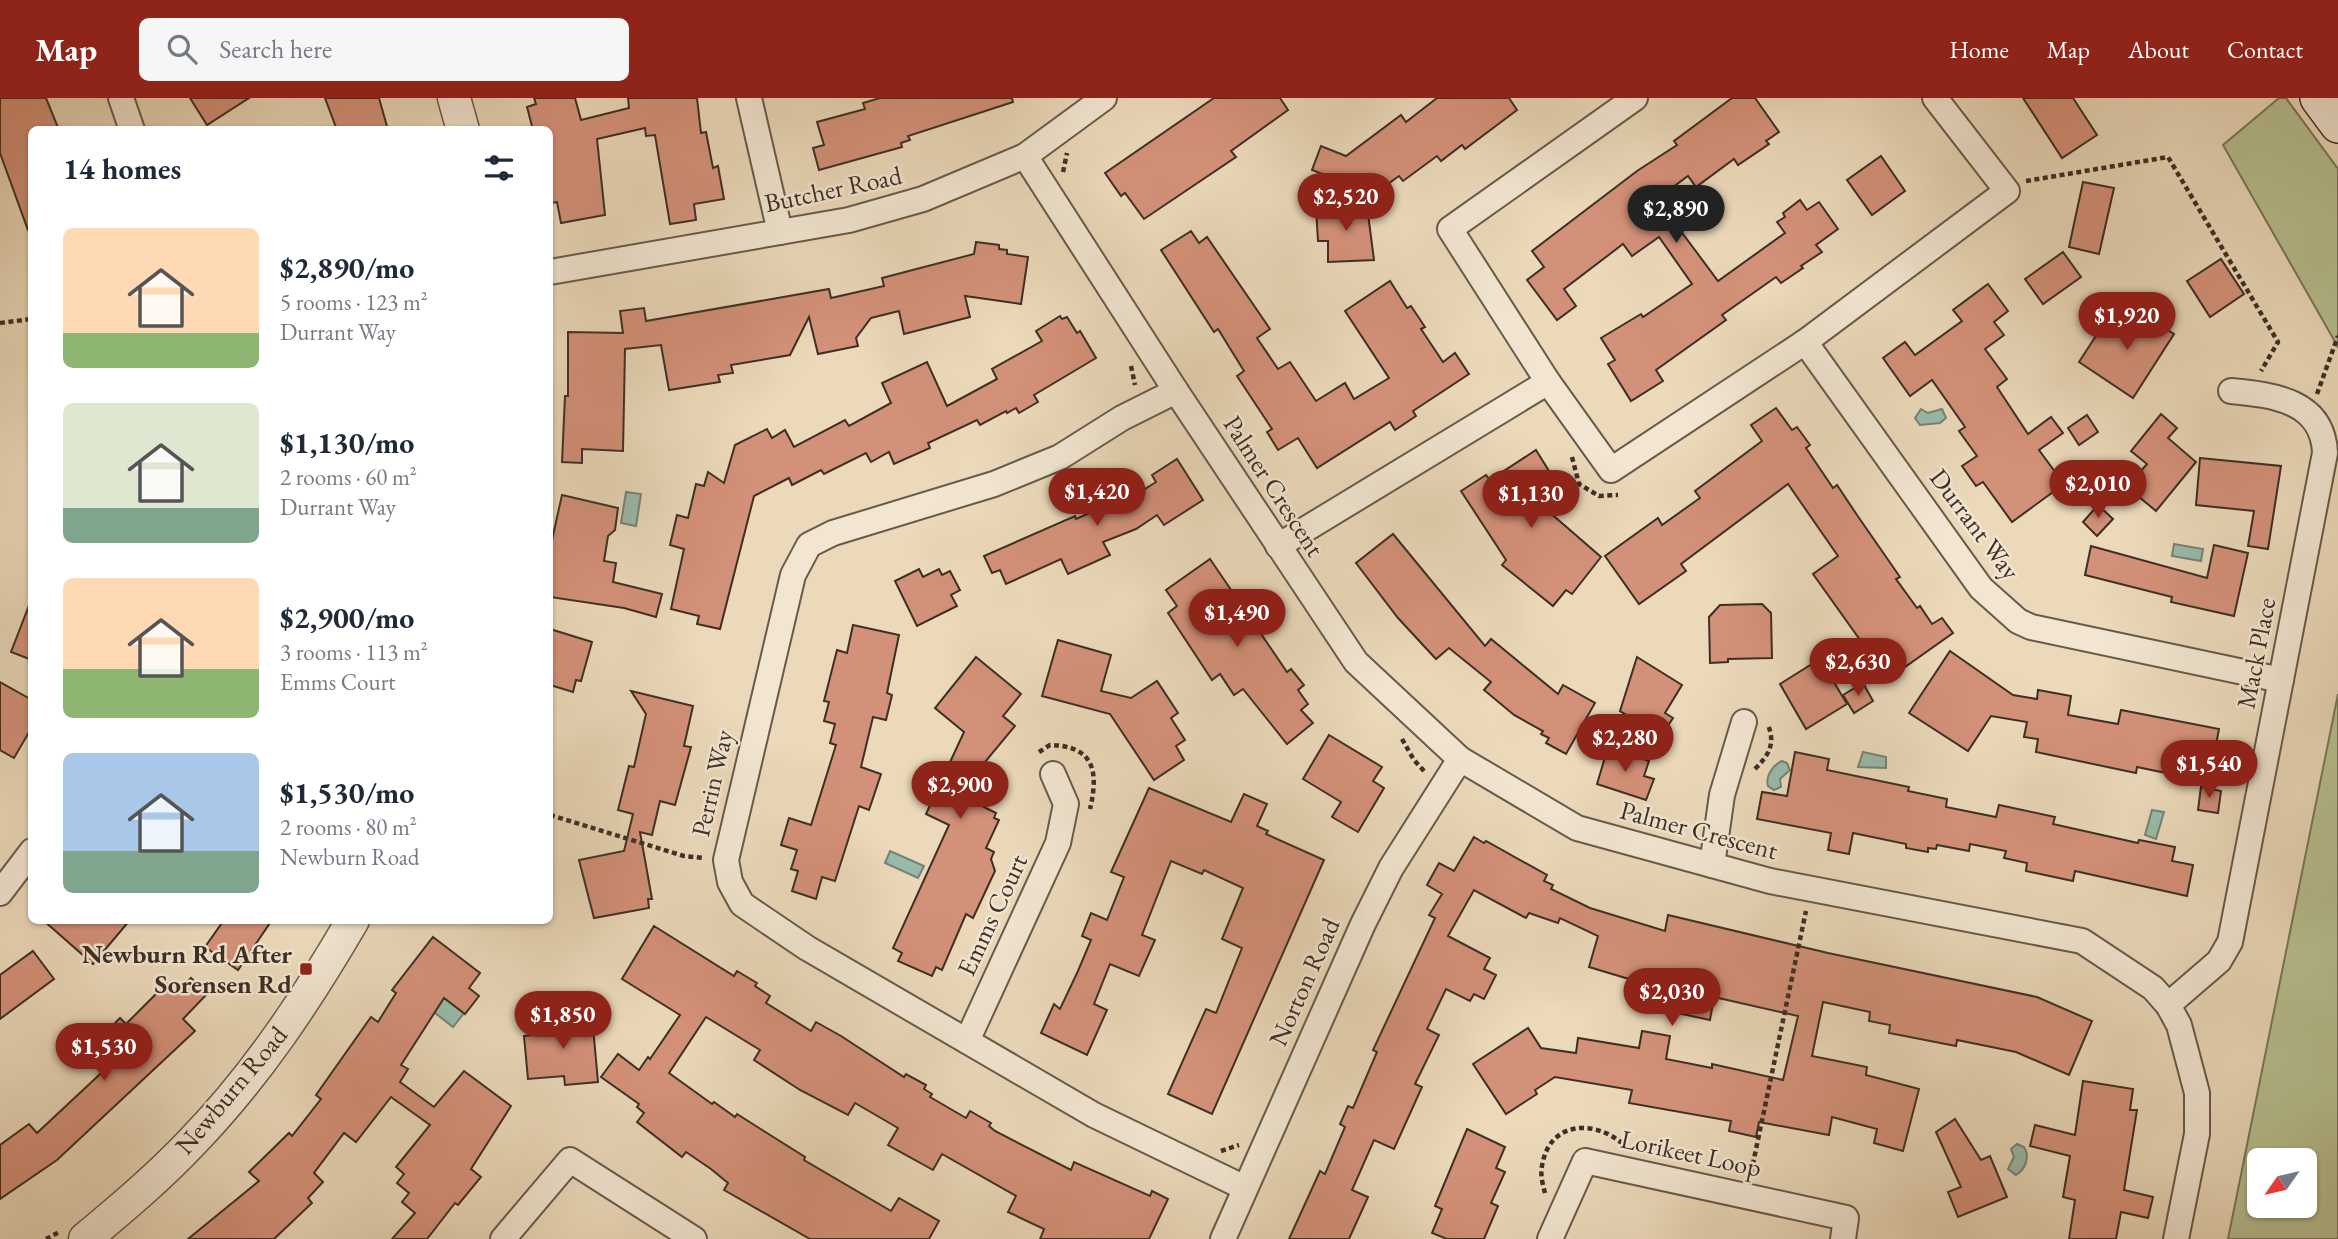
<!DOCTYPE html>
<html lang="en">
<head>
<meta charset="utf-8">
<style>
	body { margin:0; font-family:"EB Garamond",serif; background:#f6f6f7; color:#1f2937; height:100vh; display:flex; flex-direction:column; font-size:26px; white-space:nowrap }
	* { box-sizing:border-box; margin:0 }
	p { font-size:23px; color:#747a83 }
	.icon { flex:none; width:38px; height:38px; fill:none; stroke:currentColor; stroke-width:2; stroke-linecap:round; stroke-linejoin:round }
	.map { position:relative; flex:1; overflow:hidden }
	.panel { position:absolute; left:28px; top:28px; width:525px; height:798px; display:flex; flex-direction:column; background:#fff; border-radius:10px; box-shadow:0 2px 5px #0004 }
	.panel>* { flex:none }
	.needle { width:46px; rotate:236deg }
	.fabs { position:absolute; left:2247px; top:1050px; display:grid; gap:14px }
	.fabs a { display:grid; place-items:center; width:70px; height:70px; border-radius:10px; background:#fff; box-shadow:0 2px 5px #0004; font-size:35px }
	.price { position:absolute; translate:-50% -60px; padding:0 16px; border-radius:24px; background:#8f2418; color:#fff; font-size:23px; line-height:46px; filter:drop-shadow(0 2px 4px #0008) }
	.price::after { content:''; position:absolute; left:50%; top:42px; width:21px; height:16px; margin-left:-10px; background:inherit; clip-path:polygon(0 0,100% 0,50% 100%) }
	.price.selected { background:#222; color:#fff }
	ul { padding:0; list-style:none }
	li { display:flex; align-items:center; gap:21px; height:175px; padding:0 35px }
	li span { display:grid; place-items:center; flex:none; width:196px; height:140px; border-radius:10px; color:#555 }
	li>.icon { margin-inline-start:auto }
	span .icon { width:84px; height:84px; fill:#fffc; stroke-width:1 }
	li b { font-size:30px }
	h2 { display:flex; justify-content:space-between; align-items:center; height:84px; padding:0 35px; font-size:30px }
	header { display:flex; align-items:center; gap:42px; box-sizing:border-box; height:98px; padding:0 35px; background:#8f2418; color:#fff }
	header strong { font-size:33px }
	nav { display:flex; gap:38px; margin-inline-start:auto; font-size:24px }
	.search { width:490px; height:63px; background:#f6f6f7; display:flex; align-items:center; gap:18px; box-sizing:border-box; padding:0 24px; border-radius:10px; color:#747a83; font-size:26px }
	.map>svg:first-child { display:block }
	.green { fill:#b7bf90; stroke:#7a775b; stroke-width:2; fill-rule:evenodd }
	.water { fill:#99bbab; stroke:#748376; stroke-width:2 }
	.building { fill:#d49179; stroke:#3d2f26; stroke-width:2 }
	.lines { fill:none; stroke-linecap:round; stroke-linejoin:round }
	.minor-casing { stroke:#685a4b; stroke-width:28 }
	.tertiary-casing { stroke:#685a4b; stroke-width:35 }
	.secondary-casing { stroke:#3d2f26; stroke-width:38 }
	.path { stroke:#3d2f26; stroke-width:4.5; stroke-dasharray:5 3.5; stroke-linecap:butt }
	.minor { stroke:#f2e6d2; stroke-width:24 }
	.tertiary { stroke:#f2e6d2; stroke-width:32 }
	.secondary { stroke:#f2e6d2; stroke-width:35 }
	.poi-dot { fill:#8f2418; stroke:#f2e6d2; stroke-width:2.5 }
	.labels { text-anchor:middle; dominant-baseline:central; stroke-width:5; stroke-linejoin:round; paint-order:stroke }
	.street-label { font-size:26px; fill:#3d2f26; stroke:#f2e6d2 }
	.poi-label { font-size:26px; font-weight:bold; fill:#3d2f26; stroke:#f2e6d2; text-anchor:end }
</style>
</head>
<body>
<header>
<strong>Map</strong>
<div class="search"><svg class="icon" aria-label="search" viewBox="0 0 24 24"><circle cx="10" cy="10" r="6"/><path d="M15 15l6 6"/></svg>Search here</div>
<nav><a>Home</a><a>Map</a><a>About</a><a>Contact</a></nav>
</header>
<div class="map">
<svg width="2338" height="1141" viewBox="0 0 2338 1141">
	<rect width="100%" height="100%" fill="#ebd9ba"/>
	<filter id="stains"><feTurbulence type="fractalNoise" baseFrequency=".00286" numOctaves="4"/><feColorMatrix values="0 0 0 0 .2 0 0 0 0 .09 0 0 0 0 .02 0 0 0 .5 -.17"/></filter>
	<radialGradient id="worn" r=".72"><stop offset=".6" stop-color="#630" stop-opacity="0"/><stop offset="1" stop-color="#630" stop-opacity=".3"/></radialGradient>
	<g class="green">
		<path d="M2279,0H2286L2338,71V249L2223,47Z"/>
		<path d="M2338,596V1141H2228ZM2259,1062H2305V1108H2259Z"/>
	</g>
	<g class="water">
		<path d="M1921,311L1928,315L1942,311L1946,320L1940,325L1920,327L1915,320Z"/>
		<path d="M626,394L641,396L636,428L621,425Z"/>
		<path d="M2174,446L2203,451L2201,463L2172,458Z"/>
		<path d="M1863,654L1886,659V670L1858,669Z"/>
		<path d="M1782,663L1787,665L1790,672L1780,681L1781,689L1774,692L1768,688C1765,678 1773,667 1782,663Z"/>
		<path d="M2152,712L2164,714L2156,741L2145,737Z"/>
		<path d="M890,753L924,768L918,780L885,765Z"/>
		<path d="M440,897L464,915L453,929L430,911Z"/>
		<path d="M2017,1046L2024,1049C2030,1058 2026,1071 2016,1077L2008,1071L2014,1059L2011,1051Z"/>
	</g>
	<g class="building">
		<path d="M0,0H46L59,32H32V131L28,132L0,55Z"/>
		<path d="M190,0H249L207,27Z"/>
		<path d="M325,0H379L388,32H337Z"/>
		<path d="M534,0H575L581,22L629,10L628,0H697L701,35L706,34L713,70L718,68L724,101L694,106L696,122L670,126L655,37L646,38L645,30L597,41L605,117L561,125L557,104L550,105V32H533L527,9L536,6Z"/>
		<path d="M880,0H1012L1013,4L908,38L910,42L901,45L902,49L819,72L813,50L824,47L817,24L865,11L863,5Z"/>
		<path d="M1214,0H1280L1288,12L1231,53L1236,59L1144,121L1125,95L1121,98L1105,75Z"/>
		<path d="M1437,0H1509L1517,12L1465,51L1462,47L1441,63L1437,58L1403,83L1399,78L1374,96L1312,72L1321,48L1346,58L1401,17L1406,24Z"/>
		<path d="M1732,0H1755L1779,34L1766,43L1769,46L1738,67L1734,61L1696,89L1688,78L1657,101L1718,183L1785,135L1777,124L1785,119L1783,115L1800,102L1807,112L1819,104L1838,131L1816,147L1822,154L1801,168L1803,170L1781,185L1776,179L1722,217L1726,222L1656,272L1663,283L1631,303L1608,266L1615,262L1601,240L1641,216L1643,219L1692,186L1659,139L1632,158L1623,146L1564,191L1576,208L1557,222L1527,182L1544,169L1532,153L1637,73L1677,47L1674,43Z"/>
		<path d="M2023,0H2073L2097,37L2062,60Z"/>
		<path d="M1881,58L1905,93L1872,117L1847,82Z"/>
		<path d="M2083,84L2114,90L2099,156L2069,149Z"/>
		<path d="M1367,108L1374,162L1328,164V143H1318L1316,110Z"/>
		<path d="M1191,133L1199,145L1207,139L1270,231L1257,240L1278,271L1290,264L1316,303L1345,285L1354,301L1389,280L1345,213L1390,183L1407,210L1411,208L1425,229L1421,231L1443,264L1455,255L1469,276L1413,313L1416,318L1395,332L1390,324L1317,370L1298,340L1278,352L1267,334L1272,331L1237,278L1244,273L1218,231L1214,234L1161,152Z"/>
		<path d="M976,144L999,147V151L1007,152V156L1028,159L1021,206L965,198L970,219L904,236L899,213L871,220L856,240L858,248L818,256L809,219L790,257L731,267L733,275L718,277L720,284L669,292L661,247L625,251L623,353L582,351V365L562,364L565,298H568V234L623,235L620,213L644,210L646,223L829,191L831,200L884,188L882,180L974,156Z"/>
		<path d="M2063,154L2081,179L2043,206L2025,181Z"/>
		<path d="M2221,161L2244,196L2210,219L2187,183Z"/>
		<path d="M1988,186L2008,213L1994,224L2004,237L1985,251L2007,281L1997,289L2028,336L2051,319L2063,335L2039,352L2064,386L2012,424L1983,384L1976,388L1962,368L1977,358L1959,333L1965,329L1932,282L1910,298L1883,260L1905,244L1915,257L1962,223L1953,212Z"/>
		<path d="M2137,212L2174,236L2133,300L2079,264L2105,224L2122,234Z"/>
		<path d="M1060,218L1062,221L1067,219L1077,235L1080,233L1096,260L1034,297L1038,304L1019,315L1016,310L1007,315L1006,313L980,327L977,322L928,345L930,350L894,366L889,354L871,364L866,355L824,376L821,372L792,387L789,380L754,398L720,531L697,526L699,518L671,511L684,451L670,447L677,417L688,420L696,386L704,388L708,374L724,385L735,347L767,331L772,340L785,332L794,349L845,322L849,328L891,305L882,285L927,264L947,308L997,281L992,271L1042,243L1036,233Z"/>
		<path d="M1776,310L1792,332L1797,329L1810,347L1806,350L1833,390L1837,387L1857,417L1900,479L1896,481L1917,510L1920,508L1932,526L1942,520L1953,535L1888,581L1813,476L1838,458L1788,386L1681,466L1686,473L1639,506L1605,458L1658,420L1662,427L1700,400L1695,393L1762,343L1751,327Z"/>
		<path d="M2161,316L2177,330L2168,340L2196,364L2156,413L2127,389L2147,366L2131,353Z"/>
		<path d="M2087,317L2098,334L2079,347L2068,330Z"/>
		<path d="M1536,352L1549,373L1538,381L1550,400L1540,406L1601,459L1572,496L1566,492L1553,508L1502,467L1506,462L1461,393L1486,377L1490,382Z"/>
		<path d="M2200,360L2281,368L2268,451L2248,448L2254,413L2196,407Z"/>
		<path d="M1177,361L1203,402L1164,427L1157,417L1136,431L1103,444L1110,457L1068,476L1061,461L1006,486L1000,472L992,475L984,458L1075,418L1076,421L1108,407L1110,413L1156,384L1152,377Z"/>
		<path d="M562,397L618,410L615,432L608,438L604,463L616,465L613,484L662,496L656,519L624,510L550,499L552,442Z"/>
		<path d="M2098,407L2113,421L2097,438L2083,424Z"/>
		<path d="M1393,436L1485,548L1491,541L1558,596L1563,587L1595,605L1566,656L1546,645L1549,640L1541,636L1543,633L1514,617L1484,592L1491,584L1449,550L1436,561L1398,520L1356,465Z"/>
		<path d="M2214,447L2248,455L2234,518L2171,504L2172,499L2085,477L2091,448L2207,480Z"/>
		<path d="M1210,461L1287,574L1291,571L1304,587L1298,592L1308,606L1301,612L1313,625L1287,646L1243,591L1234,597L1220,576L1212,582L1168,515L1177,508L1166,492Z"/>
		<path d="M919,471L923,479L939,471L942,477L950,473L960,492L951,497L957,508L917,528L895,483Z"/>
		<path d="M30,505L32,506V562L11,554Z"/>
		<path d="M1762,506L1771,515L1772,560L1728,561V564L1710,565L1709,519L1720,507Z"/>
		<path d="M853,527L899,537L887,595L892,597L886,622L873,619L861,669L881,676L869,712L859,708L835,783L822,779L816,801L792,793L798,773L791,771L797,752L781,747L789,720L811,727L836,647L830,645L835,626L824,623L829,604L824,603L837,552L847,555Z"/>
		<path d="M550,531L592,544L581,583L576,582L573,594L550,587Z"/>
		<path d="M1058,542L1111,557L1101,593L1131,600L1157,583L1178,615L1171,620L1185,642L1176,648L1184,662L1154,682L1110,616L1042,598Z"/>
		<path d="M1950,553L2013,597L2037,601L2038,592L2071,598L2068,617L2118,626L2121,612L2219,631L2209,684L2137,669L2136,675L2036,654L2038,641L2024,639L2027,624L1991,618L1968,653L1909,615Z"/>
		<path d="M976,559L1021,596L1003,618L1015,628L980,670L994,677L980,707L996,715L994,720L999,722L986,750L994,754L991,761L995,773L973,820L966,816L942,872L936,869L932,878L898,863L902,855L893,850L949,727L926,716L964,634L935,610Z"/>
		<path d="M1637,559L1682,587L1665,615L1673,620L1661,638L1620,613Z"/>
		<path d="M1820,561L1847,606L1806,631L1780,586Z"/>
		<path d="M0,584L32,602V629L14,660L0,652Z"/>
		<path d="M1863,585L1873,603L1854,615L1843,597Z"/>
		<path d="M631,593L693,608L684,648L691,649L675,707L660,703L652,737L640,734L652,801H648L649,810L594,820L579,762L624,753L633,716L618,712L629,668L634,669L646,616Z"/>
		<path d="M1329,637L1382,669L1373,683L1384,690L1358,734L1332,719L1341,704L1303,681Z"/>
		<path d="M1608,649L1649,663L1644,678L1654,681L1646,702L1597,686Z"/>
		<path d="M1795,654L1829,661L1827,672L1909,689L1908,693L1947,701L1946,709L1996,719L1999,707L2055,719L2053,726L2138,745L2139,742L2175,749L2172,763L2193,767L2187,798L2075,773L2073,783L2026,773L2027,765L2004,760L2006,753L1970,746L1969,753L1937,747L1936,751L1928,750V754L1906,750V746L1853,735L1849,756L1828,752L1831,735L1757,721L1762,694L1787,698Z"/>
		<path d="M2201,689L2221,693L2218,715L2198,712Z"/>
		<path d="M1149,690L1231,724L1244,696L1267,706L1257,728L1268,733L1266,736L1324,762L1212,1016L1168,996L1206,911L1216,915L1242,850L1222,841L1243,790L1204,772L1202,776L1171,763L1142,837L1155,842L1139,878L1110,866L1094,906L1107,912L1087,957L1041,935L1054,906L1060,911L1078,873L1091,842L1082,838L1091,815L1107,822L1124,779L1111,774Z"/>
		<path d="M1474,739L1484,745L1486,743L1547,777L1544,783L1553,787L1551,791L1590,810L1665,833L1668,817L1828,855L2037,899L2092,923L2069,977L2016,954L1957,942L1956,948L1889,935L1890,927L1869,923L1870,914L1823,904L1812,958L1867,969L1866,977L1919,991L1903,1053L1874,1045L1877,1031L1832,1019L1829,1037L1759,1024L1756,1039L1729,1033L1731,1023L1629,1005L1632,992L1555,979L1535,992L1537,996L1506,1016L1473,966L1528,930L1541,950L1576,955L1578,940L1639,950L1642,933L1670,938L1666,961L1712,970V966L1783,982L1798,918L1714,899L1710,922L1668,913L1672,894L1589,869L1598,838L1560,820L1558,825L1529,815L1526,820L1474,792L1448,838L1490,860L1484,871L1496,877L1484,901L1474,896L1470,903L1446,891L1427,931L1439,937L1415,986L1422,989L1394,1051L1374,1042L1352,1092L1368,1099L1349,1141H1289L1320,1073L1325,1076L1345,1029L1340,1026L1348,1008L1353,1010L1377,954L1373,952L1435,820L1429,817L1442,796L1427,787L1439,765L1454,773Z"/>
		<path d="M43,822H130L93,866Z"/>
		<path d="M224,822H272L238,872L205,849Z"/>
		<path d="M654,828L734,878L737,873L757,885L755,888L770,898L766,905L811,933L816,924L841,938L904,979L906,976L926,987L924,991L932,996L930,999L966,1020L970,1013L991,1025L989,1028L995,1033L1071,1072L1074,1064L1150,1098L1152,1093L1168,1101L1149,1141H1040L1044,1131L1008,1114L1016,1098L942,1056L933,1072L888,1047L898,1030L855,1005L848,1017L800,992L754,962L760,952L706,919L669,975L712,1006L714,1004L735,1019L737,1016L805,1059L804,1062L891,1113L899,1100L939,1123L929,1141H810L724,1092L728,1085L711,1071L686,1054L682,1059L637,1024L644,1015L637,1009L639,1006L601,979L618,956L639,972L648,959L650,961L680,917L622,881Z"/>
		<path d="M433,839L480,875L469,890L479,898L465,916L444,900L401,967L408,971L400,984L434,1009L464,973L511,1008L471,1071L481,1079L458,1107L455,1105L427,1141H392L415,1115L402,1104L409,1095L397,1085L404,1076L396,1069L430,1027L391,999L356,1044L344,1035L314,1075L323,1084L308,1100L312,1105L274,1141H188L259,1083L249,1074L289,1035L292,1038L321,1001L316,997L371,919L378,924L396,895L392,892Z"/>
		<path d="M33,853L54,881L0,921V877Z"/>
		<path d="M191,880L207,896L183,921L195,933L57,1062L0,1101V1047L29,1026L37,1035L114,963L95,946L120,920L126,926L167,885L177,895Z"/>
		<path d="M592,918L598,984L565,987L564,978L528,981L524,938L543,936L542,922Z"/>
		<path d="M2083,983L2133,991L2130,1012H2137L2124,1092L2153,1099L2148,1120L2121,1114L2116,1141H2069L2075,1102L2063,1099L2070,1058L2030,1048L2035,1027L2075,1037Z"/>
		<path d="M1955,1021L1981,1062L1990,1058L2007,1099L1958,1119L1948,1094L1961,1089L1936,1034Z"/>
		<path d="M1467,1031L1505,1049L1496,1070L1505,1074L1491,1105L1498,1108L1484,1141H1447L1432,1135L1442,1111L1435,1108Z"/>
	</g>
	<g class="lines">
		<g class="minor-casing">
			<g id="minor">
				<path d="M121,0L132,32"/>
				<path d="M749,0L780,134"/>
				<path d="M1635,0L1450,131L1548,284L1611,372L1805,244L2007,93L1935,0"/>
				<path d="M1025,58L1176,293L1356,564L1460,661L1577,730L1770,783L2082,843L2153,890L2168,907L2179,927L2197,995V1036L2176,1141"/>
				<path d="M550,174L849,122L923,101L1025,58L1104,0"/>
				<path d="M1805,244L1981,490L2018,523L2031,529L2281,582"/>
				<path d="M1176,293L1122,320L1060,359L994,386L833,435L809,447L793,477L726,762L730,784L742,806L807,850L1094,1017L1243,1089"/>
				<path d="M1278,448L1548,284"/>
				<path d="M1712,767L1722,697L1744,624"/>
				<path d="M0,795L32,753"/>
				<path d="M2168,907L2219,863L2230,844L2325,355C2323,303 2274,297 2231,293"/>
				<path d="M967,943L1058,745L1066,706L1053,676"/>
				<path d="M503,1141L570,1062L694,1141"/>
				<path d="M1223,1141L1363,826L1391,770L1460,661"/>
				<path d="M1550,1141L1585,1063L1846,1120L1843,1141"/>
			</g>
		</g>
		<g class="tertiary-casing">
			<g id="tertiary">
				<path d="M454,0L463,32"/>
				<path d="M85,1141C122,1110 159,1079 192,1044C256,978 307,901 353,822"/>
			</g>
		</g>
		<g class="secondary-casing">
			<path id="secondary" d="M2318,0L2338,27"/>
		</g>
		<g class="path">
			<path d="M1063,74L1067,55"/>
			<path d="M2026,83L2168,59L2278,244L2261,273"/>
			<path d="M0,225L32,221"/>
			<path d="M1131,268L1135,287"/>
			<path d="M2317,296L2338,238"/>
			<path d="M1572,359L1579,386L1599,398L1618,397"/>
			<path d="M1402,641L1414,662L1425,674"/>
			<path d="M1039,654L1050,647C1094,648 1099,673 1090,711"/>
			<path d="M1755,671C1768,658 1776,646 1768,627"/>
			<path d="M550,717L684,758L704,760"/>
			<path d="M1221,1053L1239,1047"/>
			<path d="M1751,1075L1806,813"/>
			<path d="M1545,1095C1543,1087 1540,1077 1542,1068C1549,1023 1594,1021 1623,1046"/>
			<path d="M46,1141L61,1133"/>
		</g>
		<use href="#minor" class="minor"/>
		<use href="#tertiary" class="tertiary"/>
		<use href="#secondary" class="secondary"/>
	</g>
	<rect class="poi-dot" x="299" y="864" width="14" height="14" rx="3.5"/>
	<g class="labels">
		<g class="street-label">
			<text transform="translate(833 91) rotate(-12)">Butcher Road</text>
			<text transform="translate(1274 388) rotate(57)">Palmer Crescent</text>
			<text transform="translate(1975 426) rotate(53)">Durrant Way</text>
			<text transform="translate(2256 555) rotate(-79)">Mack Place</text>
			<text transform="translate(712 685) rotate(-77)">Perrin Way</text>
			<text transform="translate(1699 732) rotate(15)">Palmer Crescent</text>
			<text transform="translate(992 817) rotate(-65)">Emms Court</text>
			<text transform="translate(1304 884) rotate(-66)">Norton Road</text>
			<text transform="translate(231 992) rotate(-50)">Newburn Road</text>
			<text transform="translate(1691 1055) rotate(12)">Lorikeet Loop</text>
		</g>
		<g class="poi-label">
			<text x="292" y="856">Newburn Rd After<tspan x="292" dy="30">Sorensen Rd</tspan></text>
		</g>
	</g>
	<rect width="100%" height="100%" filter="url(#stains)"/>
	<rect width="100%" height="100%" fill="url(#worn)"/>
</svg>
<div class="fabs">
<a><svg class="needle" viewBox="-14 -14 28 28"><path d="M0-13l5 13h-10z" fill="#e53935"/><path d="M0 13l5-13h-10z" fill="#747a83"/></svg></a>
</div>
<b class="price" style="left:1346px;top:135px">$2,520</b>
<b class="price selected" style="left:1676px;top:147px">$2,890</b>
<b class="price" style="left:2127px;top:254px">$1,920</b>
<b class="price" style="left:2098px;top:422px">$2,010</b>
<b class="price" style="left:1097px;top:430px">$1,420</b>
<b class="price" style="left:1531px;top:432px">$1,130</b>
<b class="price" style="left:1237px;top:551px">$1,490</b>
<b class="price" style="left:1858px;top:600px">$2,630</b>
<b class="price" style="left:1625px;top:676px">$2,280</b>
<b class="price" style="left:2209px;top:702px">$1,540</b>
<b class="price" style="left:960px;top:723px">$2,900</b>
<b class="price" style="left:1672px;top:930px">$2,030</b>
<b class="price" style="left:563px;top:953px">$1,850</b>
<b class="price" style="left:104px;top:985px">$1,530</b>
<section class="panel">
<h2>14 homes<svg class="icon" aria-label="filters" viewBox="0 0 24 24"><path d="M4 7h16M4 17h16"/><circle cx="9" cy="7" r="2"/><circle cx="15" cy="17" r="2"/></svg></h2>
<ul>
<li><span style="background:linear-gradient(#ffd9b3 75%,#8fb573 0)"><svg class="icon" aria-label="home" viewBox="0 0 24 24"><path d="M3 11l9-7 9 7M6 9v11h12V9"/></svg></span><div><b>$2,890/mo</b><p>5 rooms · 123 m²</p><p>Durrant Way</p></div></li>
<li><span style="background:linear-gradient(#dfe7d0 75%,#7fa58c 0)"><svg class="icon" aria-label="home" viewBox="0 0 24 24"><path d="M3 11l9-7 9 7M6 9v11h12V9"/></svg></span><div><b>$1,130/mo</b><p>2 rooms · 60 m²</p><p>Durrant Way</p></div></li>
<li><span style="background:linear-gradient(#ffd9b3 65%,#8fb573 0)"><svg class="icon" aria-label="home" viewBox="0 0 24 24"><path d="M3 11l9-7 9 7M6 9v11h12V9"/></svg></span><div><b>$2,900/mo</b><p>3 rooms · 113 m²</p><p>Emms Court</p></div></li>
<li><span style="background:linear-gradient(#a9c7e8 70%,#7fa58c 0)"><svg class="icon" aria-label="home" viewBox="0 0 24 24"><path d="M3 11l9-7 9 7M6 9v11h12V9"/></svg></span><div><b>$1,530/mo</b><p>2 rooms · 80 m²</p><p>Newburn Road</p></div></li>
</ul>
</section>
</div>
</body>
</html>
